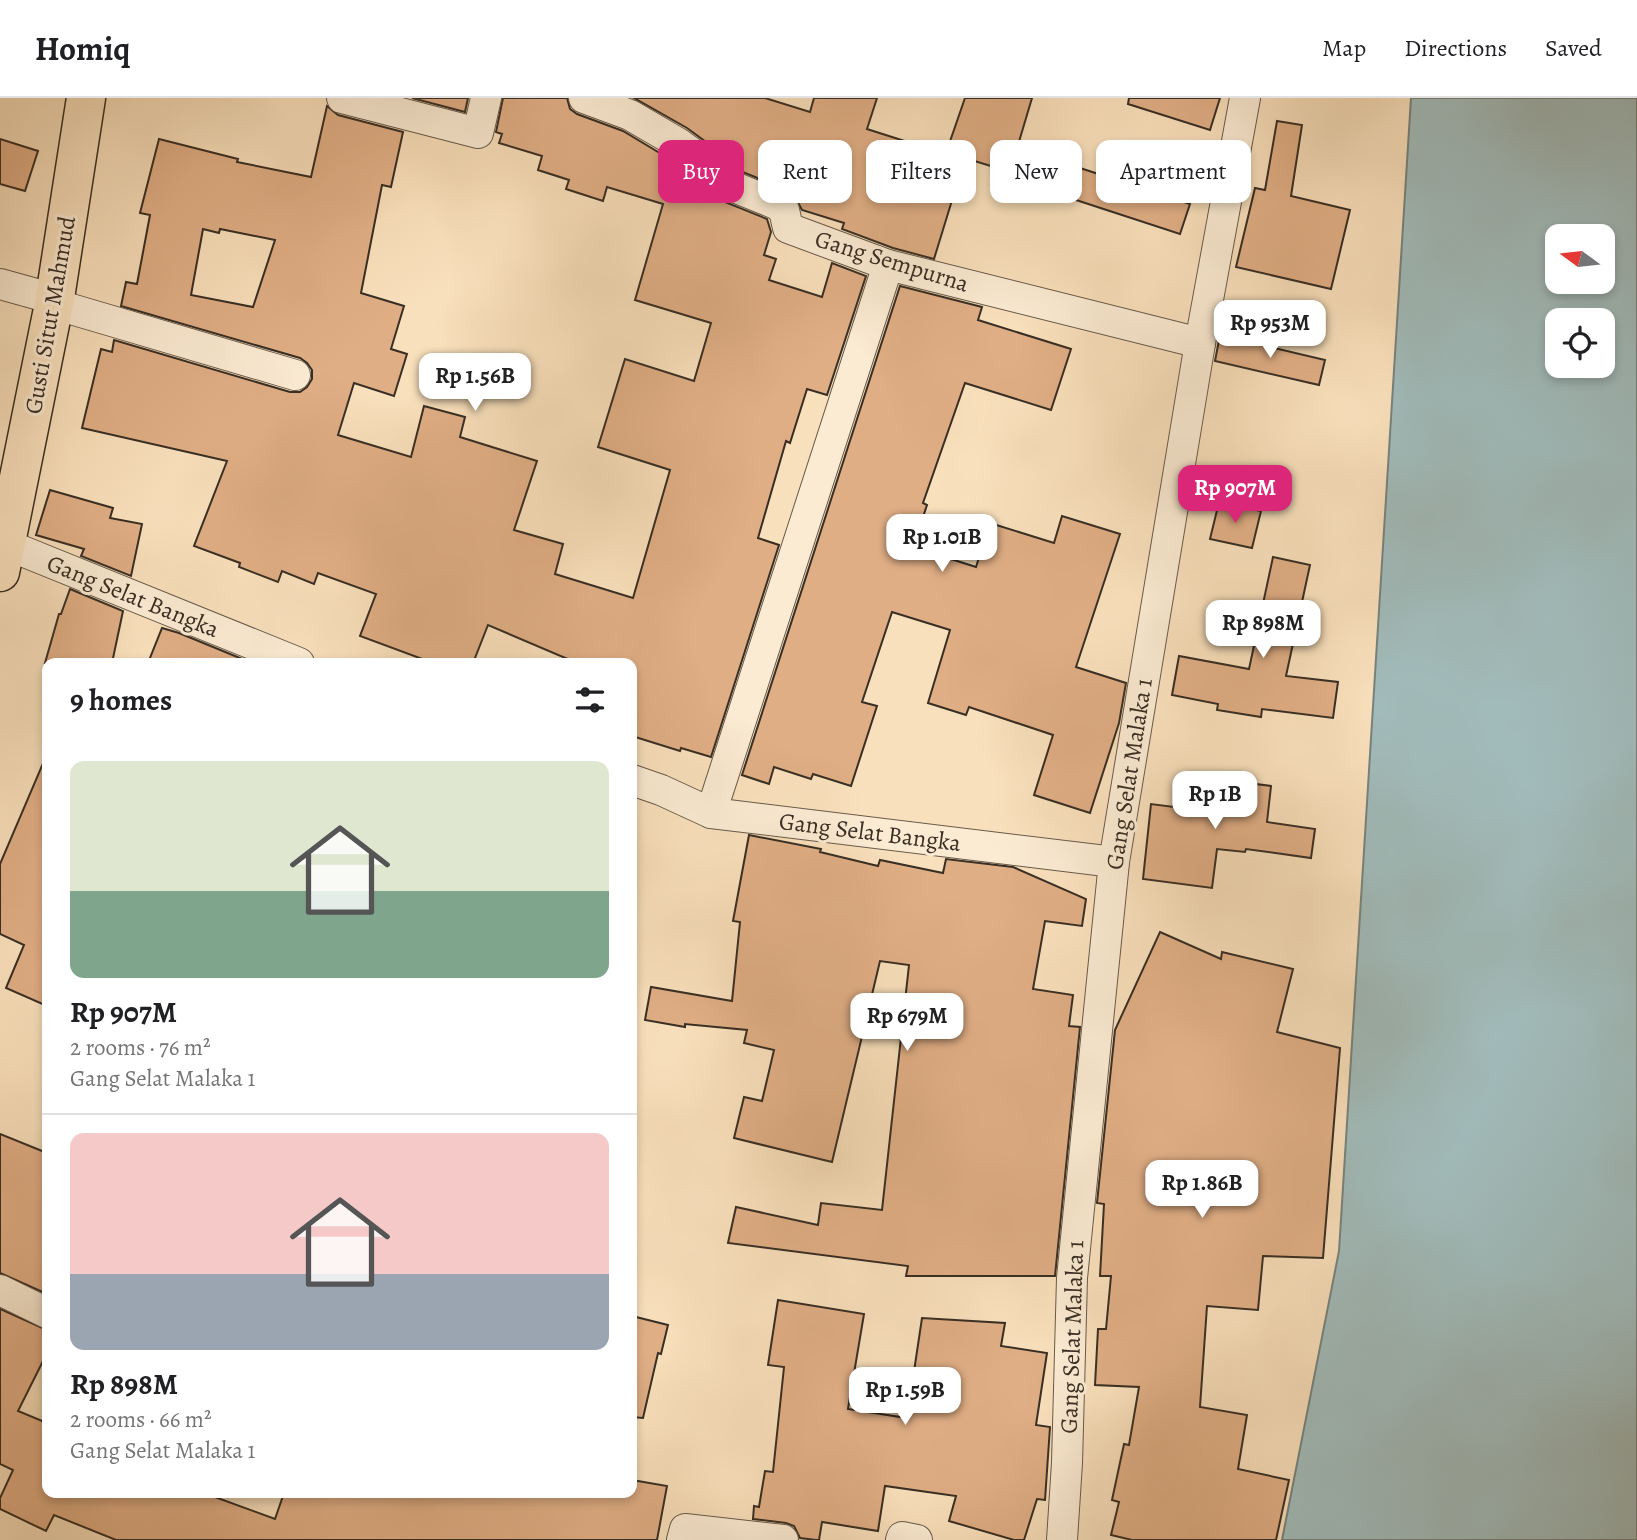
<!DOCTYPE html>
<html lang="en">
<head>
<meta charset="utf-8">
<style>
	body { margin:0; font-family:Alegreya,serif; background:#f6f6f6; color:#202124; height:100vh; display:flex; flex-direction:column; font-size:26px; white-space:nowrap }
	* { box-sizing:border-box; margin:0 }
	p { font-size:23px; color:#757577 }
	.icon { flex:none; width:38px; height:38px; fill:none; stroke:currentColor; stroke-width:2; stroke-linecap:round; stroke-linejoin:round }
	.map { position:relative; flex:1; overflow:hidden }
	.sheet { position:absolute; left:42px; top:560px; width:595px; height:840px; display:flex; flex-direction:column; background:#fff; border-radius:14px; box-shadow:0 4px 10px #0003 }
	.sheet>* { flex:none }
	.top-card { position:absolute; left:658px; top:42px; width:665px; height:63px; display:flex; gap:14px }
	.needle { width:46px; rotate:285deg }
	.controls { position:absolute; left:1545px; top:126px; display:grid; gap:14px }
	.controls a { display:grid; place-items:center; width:70px; height:70px; border-radius:14px; background:#fff; box-shadow:0 4px 10px #0003; font-size:35px }
	.price { position:absolute; translate:-50% -60px; padding:0 16px; border-radius:14px; background:#fff; color:#222; font-size:23px; line-height:46px; filter:drop-shadow(0 2px 4px #0008) }
	.price::after { content:''; position:absolute; left:50%; top:42px; width:21px; height:16px; margin-left:-10px; background:inherit; clip-path:polygon(0 0,100% 0,50% 100%) }
	.price.current { background:#db2777; color:#fff }
	ul { padding:0; list-style:none }
	li { display:grid; align-content:center; gap:14px; height:371px; padding:0 28px }
	li+li { border-top:2px solid #e0e0e0 }
	li span { display:grid; place-items:center; height:217px; border-radius:14px; color:#555 }
	li>.icon { margin-inline-start:auto }
	span .icon { width:126px; height:126px; fill:#fffc; stroke-width:1 }
	li b { font-size:30px }
	h2 { display:flex; justify-content:space-between; align-items:center; height:84px; padding:0 28px; font-size:30px }
	.tag { padding:0 24px; border-radius:14px; background:#fff; box-shadow:0 4px 10px #0003; font-size:24px; line-height:63px }
	.tag.current { background:#db2777; color:#fff }
	header { display:flex; align-items:center; gap:42px; box-sizing:border-box; height:98px; padding:0 35px; background:#fff; border-bottom:2px solid #e0e0e0 }
	header strong { font-size:33px }
	nav { display:flex; gap:38px; margin-inline-start:auto; font-size:24px }
	.map>svg:first-child { display:block }
	.water { fill:#a1bbba; stroke:#77837e; stroke-width:2; fill-rule:evenodd }
	.building { fill:#e0ae85; stroke:#382e24; stroke-width:2; fill-rule:evenodd }
	.lines { fill:none; stroke-linecap:round; stroke-linejoin:round }
	.minor-casing { stroke:#685a4a; stroke-width:32 }
	.trunk-casing { stroke:#382e24; stroke-width:41 }
	.minor { stroke:#fbebd3; stroke-width:30 }
	.trunk { stroke:#f9e0bc; stroke-width:38 }
	.labels { text-anchor:middle; dominant-baseline:central; stroke-width:6; stroke-linejoin:round; paint-order:stroke }
	.street-label { font-size:24px; fill:#382e24; stroke:#fbebd3 }
</style>
</head>
<body>
<header>
<strong>Homiq</strong>
<nav><a>Map</a><a>Directions</a><a>Saved</a></nav>
</header>
<div class="map">
<svg width="1637" height="1442" viewBox="0 0 1637 1442">
	<rect width="100%" height="100%" fill="#f9e0bc"/>
	<filter id="stains"><feTurbulence type="fractalNoise" baseFrequency=".00286" numOctaves="4"/><feColorMatrix values="0 0 0 0 .2 0 0 0 0 .09 0 0 0 0 .02 0 0 0 .5 -.17"/></filter>
	<radialGradient id="worn" r=".72"><stop offset=".6" stop-color="#630" stop-opacity="0"/><stop offset="1" stop-color="#630" stop-opacity=".3"/></radialGradient>
	<path class="water" d="M1411,0H1637V1442H1282L1339,1153ZM1558,138H1603V184H1558ZM1558,222H1603V268H1558Z"/>
	<g class="building">
		<path d="M412,0H468L465,14Z"/>
		<path d="M503,0H567L570,11L577,16L623,33L668,60L683,71L705,96L767,121L771,134L764,157L776,161L769,182L822,199L832,165L866,178L827,297L807,291L790,345L786,343L758,440L779,447L711,659L681,650L680,653L632,638V565H577L488,527L473,565H433L360,538L376,496L318,475L314,486L282,473L278,484L239,469L240,465L194,448L227,363L82,330L101,251L112,254L114,242L290,294H300L307,289L312,281V272L307,265L300,260L121,208L126,184L137,186L150,117L140,115L159,41L238,61L237,64L311,79L327,8L338,17L403,34L391,89L382,87L361,195L404,208L391,251L407,256L394,298L354,285L338,337L411,359L424,308L465,319L460,339L537,363L514,432L563,446L555,476L633,500L670,372L598,349L625,261L694,283L711,225L635,202L663,106L607,89L603,103L566,91L569,82L538,72L542,58L499,45L502,36L496,34ZM203,131L219,135L220,131L275,142L253,209L191,197Z"/>
		<path d="M634,0H765L810,14L814,0H877L867,31L917,47L918,43L947,52L965,0H1032L1010,74L965,60L934,161L893,150L842,131L844,125L802,112L795,99L787,92L723,66L706,44L687,30Z"/>
		<path d="M1129,0H1220L1210,32L1128,6Z"/>
		<path d="M1277,23L1302,27L1291,98L1350,112L1331,191L1236,169L1255,90L1265,92Z"/>
		<path d="M0,41L38,53L25,93L0,86Z"/>
		<path d="M1025,52L1190,106L1180,136L1015,82Z"/>
		<path d="M900,188L982,209L978,222L1071,251L1051,312L965,285L923,405L927,407L913,449L976,469L990,425L1054,445L1062,418L1120,436L1076,569L1126,585L1119,625L1090,715L1034,697L1053,637L969,609L966,617L928,605L950,532L892,514L862,604L877,608L851,688L813,676L811,681L774,669L769,686L742,677Z"/>
		<path d="M1220,237L1325,262L1319,287L1215,263Z"/>
		<path d="M50,392L113,410L110,420L142,426L131,478L81,458L84,451L36,437Z"/>
		<path d="M1219,404L1261,413L1252,450L1210,441Z"/>
		<path d="M1273,459L1310,467L1286,578L1338,584L1333,620L1262,611L1261,619L1217,612L1218,606L1172,597L1179,558L1249,571Z"/>
		<path d="M70,491L123,513L112,565H45L59,516H61Z"/>
		<path d="M162,530L179,535L252,565H148Z"/>
		<path d="M47,656V908L6,890L24,847L0,836V766Z"/>
		<path d="M1186,677L1271,688L1267,724L1315,731L1311,760L1246,751L1245,754L1217,751L1212,790L1143,781L1151,706L1182,710Z"/>
		<path d="M749,737L821,751L820,754L878,768L880,762L943,775L946,761L1013,769L1086,801L1082,828L1045,823L1033,891L1073,897L1069,928L1080,929L1055,1178H906L908,1168L728,1145L736,1109L818,1127L821,1105L882,1112L909,867L880,863L832,1064L734,1040L744,999L762,1003L774,952L744,945L747,932L685,926V929L645,922L651,889L732,903L740,824L733,823Z"/>
		<path d="M1160,834L1221,861L1222,854L1293,871L1277,934L1340,950L1323,1160L1263,1158L1258,1212L1207,1208L1200,1309L1247,1317L1238,1371L1289,1382L1276,1442H1132L1111,1437L1119,1404L1112,1402L1124,1346L1129,1347L1139,1289L1095,1287L1098,1231H1106L1111,1178H1100L1104,1106L1097,1105L1115,932Z"/>
		<path d="M0,1036L47,1055V1196L0,1175Z"/>
		<path d="M778,1202L864,1216L848,1311L907,1320L922,1220L1005,1225L1001,1248L1047,1255L1036,1327L1050,1329L1045,1402L1037,1401L1024,1442H1014L949,1423L956,1398L885,1388L878,1433L822,1424L819,1442H816L800,1440L794,1428L786,1425L753,1421L754,1408L759,1409L765,1373L773,1374L784,1269L768,1267Z"/>
		<path d="M0,1211L47,1232V1255L18,1313L47,1325V1395H204L275,1421L284,1395H632V1382L667,1388L657,1442H116L54,1417L46,1433L0,1411V1400L13,1372L0,1366Z"/>
		<path d="M632,1218L668,1227L661,1256L658,1255L643,1320L632,1319Z"/>
	</g>
	<g class="lines">
		<g class="minor-casing">
			<g id="minor">
				<path d="M342,0L478,35L486,0"/>
				<path d="M584,0L630,17L678,45L696,58L712,80L776,106L784,112L788,130L888,167L1200,245"/>
				<path d="M0,186L54,201"/>
				<path d="M54,206L295,277"/>
				<path d="M0,444L299,565"/>
				<path d="M632,682L661,692L711,715L1114,764"/>
				<path d="M711,715L888,167"/>
				<path d="M0,1192L47,1215"/>
				<path d="M682,1442L685,1431L783,1442"/>
				<path d="M901,1442L902,1439L917,1442"/>
				<path d="M1062,1442L1067,1365L1072,1180L1114,764L1200,245L1245,0"/>
			</g>
		</g>
		<g class="trunk-casing">
			<path id="trunk" d="M0,474L54,206L86,0"/>
		</g>
		<use href="#minor" class="minor"/>
		<use href="#trunk" class="trunk"/>
	</g>
	<g class="labels">
		<g class="street-label">
			<text transform="translate(892 163) rotate(17)">Gang Sempurna</text>
			<text transform="translate(50 217) rotate(-80)">Gusti Situt Mahmud</text>
			<text transform="translate(133 498) rotate(22)">Gang Selat Bangka</text>
			<text transform="translate(1129 676) rotate(-81)">Gang Selat Malaka 1</text>
			<text transform="translate(870 734) rotate(7)">Gang Selat Bangka</text>
			<text transform="translate(1072 1239) rotate(-88)">Gang Selat Malaka 1</text>
		</g>
	</g>
	<rect width="100%" height="100%" filter="url(#stains)"/>
	<rect width="100%" height="100%" fill="url(#worn)"/>
</svg>
<div class="controls">
<a><svg class="needle" viewBox="-14 -14 28 28"><path d="M0-13l5 13h-10z" fill="#e53935"/><path d="M0 13l5-13h-10z" fill="#757577"/></svg></a>
<a><svg class="icon" aria-label="locate" viewBox="0 0 24 24"><circle cx="12" cy="12" r="6"/><path d="M12 2v4M12 18v4M2 12h4M18 12h4"/></svg></a>
</div>
<b class="price" style="left:1270px;top:262px">Rp 953M</b>
<b class="price" style="left:475px;top:315px">Rp 1.56B</b>
<b class="price current" style="left:1235px;top:427px">Rp 907M</b>
<b class="price" style="left:942px;top:476px">Rp 1.01B</b>
<b class="price" style="left:1263px;top:562px">Rp 898M</b>
<b class="price" style="left:1215px;top:733px">Rp 1B</b>
<b class="price" style="left:907px;top:955px">Rp 679M</b>
<b class="price" style="left:1202px;top:1122px">Rp 1.86B</b>
<b class="price" style="left:905px;top:1329px">Rp 1.59B</b>
<div class="top-card">
<a class="tag current">Buy</a>
<a class="tag">Rent</a>
<a class="tag">Filters</a>
<a class="tag">New</a>
<a class="tag">Apartment</a>
</div>
<section class="sheet">
<h2>9 homes<svg class="icon" aria-label="filters" viewBox="0 0 24 24"><path d="M4 7h16M4 17h16"/><circle cx="9" cy="7" r="2"/><circle cx="15" cy="17" r="2"/></svg></h2>
<ul>
<li><span style="background:linear-gradient(#dfe7d0 60%,#7fa58c 0)"><svg class="icon" aria-label="home" viewBox="0 0 24 24"><path d="M3 11l9-7 9 7M6 9v11h12V9"/></svg></span><div><b>Rp 907M</b><p>2 rooms · 76 m²</p><p>Gang Selat Malaka 1</p></div></li>
<li><span style="background:linear-gradient(#f6c9c9 65%,#9aa5b1 0)"><svg class="icon" aria-label="home" viewBox="0 0 24 24"><path d="M3 11l9-7 9 7M6 9v11h12V9"/></svg></span><div><b>Rp 898M</b><p>2 rooms · 66 m²</p><p>Gang Selat Malaka 1</p></div></li>
</ul>
</section>
</div>
</body>
</html>
